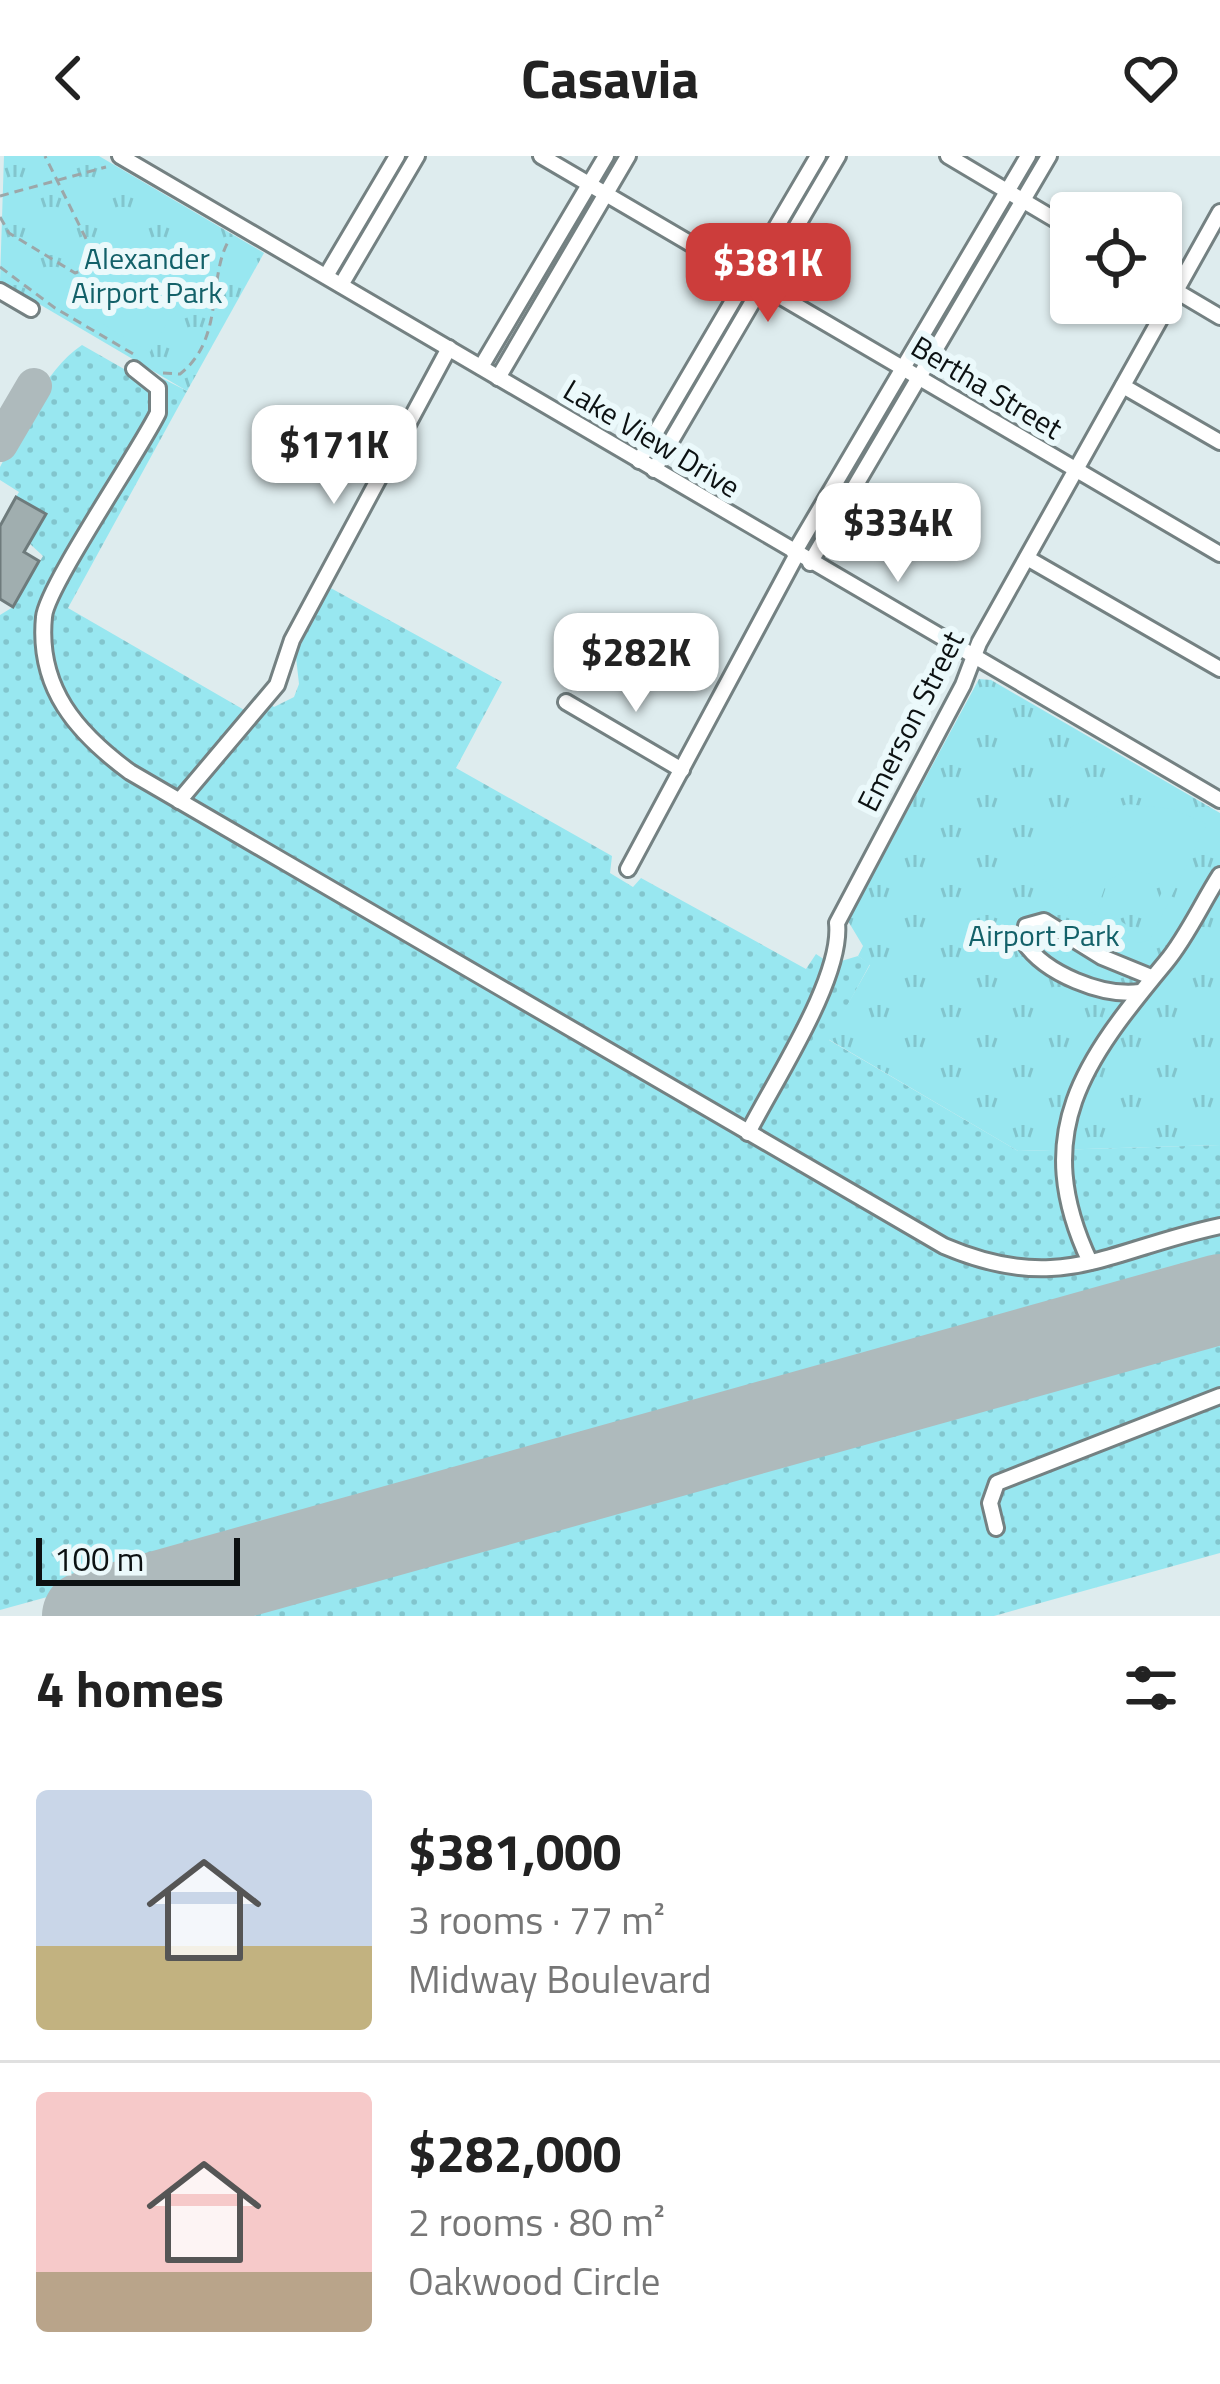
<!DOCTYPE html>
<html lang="en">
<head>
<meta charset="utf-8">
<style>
	body { margin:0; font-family:"Titillium Web",sans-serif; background:#f2f2f2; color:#222; height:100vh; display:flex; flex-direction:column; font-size:45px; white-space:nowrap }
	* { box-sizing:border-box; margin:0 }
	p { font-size:39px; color:#767676 }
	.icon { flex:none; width:66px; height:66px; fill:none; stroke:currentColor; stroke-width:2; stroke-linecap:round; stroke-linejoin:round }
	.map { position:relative; height:1460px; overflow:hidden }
	.sheet { display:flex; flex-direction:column; background:#fff; flex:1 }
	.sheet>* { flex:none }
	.tools { position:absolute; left:1050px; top:36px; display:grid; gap:24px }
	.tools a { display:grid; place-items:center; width:132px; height:132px; border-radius:12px; background:#fff; box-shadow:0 3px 9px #0004; font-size:60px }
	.scale { position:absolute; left:36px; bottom:30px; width:204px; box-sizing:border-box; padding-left:12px; border:6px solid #0c1112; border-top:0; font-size:33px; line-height:42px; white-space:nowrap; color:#0c1112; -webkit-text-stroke:9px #ebf9fb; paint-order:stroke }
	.price { position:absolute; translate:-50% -102px; padding:0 27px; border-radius:24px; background:#fff; color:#222; font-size:39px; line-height:78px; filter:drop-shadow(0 3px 6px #0008) }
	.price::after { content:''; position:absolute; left:50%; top:72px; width:36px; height:27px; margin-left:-18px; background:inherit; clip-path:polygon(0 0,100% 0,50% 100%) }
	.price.current { background:#cc3d3b; color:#fff }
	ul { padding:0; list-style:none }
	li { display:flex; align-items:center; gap:36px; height:300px; padding:0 36px }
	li+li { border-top:3px solid #e0e0e0 }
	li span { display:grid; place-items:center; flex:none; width:336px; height:240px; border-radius:12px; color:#555 }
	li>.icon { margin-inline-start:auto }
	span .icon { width:144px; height:144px; fill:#fffc; stroke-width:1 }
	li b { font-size:51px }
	h2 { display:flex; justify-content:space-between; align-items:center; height:144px; padding:0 36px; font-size:51px }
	header { display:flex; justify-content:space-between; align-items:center; height:156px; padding:0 36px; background:#fff; font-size:54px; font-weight:700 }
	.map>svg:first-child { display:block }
	.grass { fill:url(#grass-dots) }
	.park { fill:url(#park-tufts) }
	.garden { fill:#98e7f0; fill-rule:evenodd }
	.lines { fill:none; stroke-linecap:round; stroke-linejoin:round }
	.taxiway { stroke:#aebabc; stroke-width:36 }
	.runway { stroke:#aebabc; stroke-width:90 }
	.building { fill:#a0aeaf; stroke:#6e7b7c; stroke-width:3 }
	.minor-casing { stroke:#748182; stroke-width:20 }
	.path { stroke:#9ca7a9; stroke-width:3; stroke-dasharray:9 6; stroke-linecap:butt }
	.minor { stroke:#fff; stroke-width:14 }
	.labels { text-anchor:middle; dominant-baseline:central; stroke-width:12; stroke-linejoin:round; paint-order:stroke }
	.park-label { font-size:30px; fill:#136169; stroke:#ebf9fb }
	.street-label { font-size:30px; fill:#0c1112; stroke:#ebf9fb }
</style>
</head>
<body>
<header><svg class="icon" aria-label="back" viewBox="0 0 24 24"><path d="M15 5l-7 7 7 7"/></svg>Casavia<svg class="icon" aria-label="heart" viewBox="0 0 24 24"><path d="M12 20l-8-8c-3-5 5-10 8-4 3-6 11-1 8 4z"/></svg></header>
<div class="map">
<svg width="1220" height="1460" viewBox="0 0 1220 1460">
	<defs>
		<pattern id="grass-dots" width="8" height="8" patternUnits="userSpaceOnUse" patternTransform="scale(3)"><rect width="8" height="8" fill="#98e7f0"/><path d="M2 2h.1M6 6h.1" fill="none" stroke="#82c5cd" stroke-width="1.8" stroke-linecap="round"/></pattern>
		<pattern id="park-tufts" width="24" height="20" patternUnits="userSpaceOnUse" patternTransform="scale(3)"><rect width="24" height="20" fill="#98e7f0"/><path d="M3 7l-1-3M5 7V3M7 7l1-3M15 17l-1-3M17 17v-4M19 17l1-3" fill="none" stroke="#82c5cd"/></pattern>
	</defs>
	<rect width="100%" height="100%" fill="#deecee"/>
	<g class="grass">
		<path d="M82,189L131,217L136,209L187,235L68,452L246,555L256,538L274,551L294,541L299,528L295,492L327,430L502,526L456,612L612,700L610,717L633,731L641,722L806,813L816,798L831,808L858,800L870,808L829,884L1018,995L1220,989V1118L0,1454V459L13,451L43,400L29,387L45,358L16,341L19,336L0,324V311C22,271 43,215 82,189Z"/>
		<path d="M1220,1177V1397L994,1460H210Z"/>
	</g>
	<g class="park">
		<path d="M4,0H99L264,97L187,235L0,125Z"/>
		<path d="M979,523L991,524L1220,657V989L1018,995L828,883L870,809L858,800L863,790L848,765Z"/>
	</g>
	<g class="garden">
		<path d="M157,86L200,111L150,196L89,160L126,97L144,107Z"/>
		<path d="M1127,648L1173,653L1207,668L1150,784L1137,787L1030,715L1064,674ZM1127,714L1150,718L1163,734L1141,778L1098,751L1107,725Z"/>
	</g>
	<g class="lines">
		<path class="taxiway" d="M0,288L34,230"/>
		<path class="runway" d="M87,1460L1220,1143"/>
	</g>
	<path class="building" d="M16,341L46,358L24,396L39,405L13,451L0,443V370Z"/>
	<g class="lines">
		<g class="minor-casing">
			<g id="minor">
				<path d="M120,0L1220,644"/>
				<path d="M541,0L1220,398"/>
				<path d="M948,0L1071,73"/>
				<path d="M326,120L397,0"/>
				<path d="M1161,126L1220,161"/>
				<path d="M341,129L417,0"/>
				<path d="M0,135L31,153"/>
				<path d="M481,211L606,0"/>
				<path d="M134,213L158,232V257C139,296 46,432 44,461C37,532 77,577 130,616L944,1090C1061,1140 1107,1094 1220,1070"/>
				<path d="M498,222L628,0"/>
				<path d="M1123,230L1220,286"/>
				<path d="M639,305L818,0"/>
				<path d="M654,314L838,0"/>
				<path d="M794,397L1028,0"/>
				<path d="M1027,402L1220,513"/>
				<path d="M810,407L1049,0"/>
				<path d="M566,546L682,614"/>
				<path d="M179,645L277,529L292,484L449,192"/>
				<path d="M628,713L797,398"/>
				<path d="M1140,836C1103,841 1045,818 1024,786L1026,770L1044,765L1102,801L1151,821"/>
				<path d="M748,977C774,925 843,822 837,767L963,529L979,487L1220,56"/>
				<path d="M1090,1106C1029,977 1084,905 1166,806C1187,781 1202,747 1220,719"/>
				<path d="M996,1372L990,1347L997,1327L1220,1240"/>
			</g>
		</g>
		<g class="path">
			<path d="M0,40L106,11"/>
			<path d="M0,61L9,77L75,117L99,109L45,0"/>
			<path d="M0,111L55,152L135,199"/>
			<path d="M163,217L180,218C225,183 207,122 229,84"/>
		</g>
		<use href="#minor" class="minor"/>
	</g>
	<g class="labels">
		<g class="park-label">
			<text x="147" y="102">Alexander<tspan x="147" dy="34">Airport Park</tspan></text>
			<text x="1044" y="779">Airport Park</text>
		</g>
		<g class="street-label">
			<text transform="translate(987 231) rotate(31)">Bertha Street</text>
			<text transform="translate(652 282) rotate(31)">Lake View Drive</text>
			<text transform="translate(910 565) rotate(-63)">Emerson Street</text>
		</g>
	</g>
</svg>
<div class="tools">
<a><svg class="icon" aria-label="locate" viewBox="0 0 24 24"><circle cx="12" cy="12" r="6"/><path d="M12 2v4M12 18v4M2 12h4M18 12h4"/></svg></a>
</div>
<div class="scale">100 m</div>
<b class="price current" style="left:768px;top:169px">$381K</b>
<b class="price" style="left:334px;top:351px">$171K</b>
<b class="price" style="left:898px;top:429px">$334K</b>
<b class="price" style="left:636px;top:559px">$282K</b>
</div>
<section class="sheet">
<h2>4 homes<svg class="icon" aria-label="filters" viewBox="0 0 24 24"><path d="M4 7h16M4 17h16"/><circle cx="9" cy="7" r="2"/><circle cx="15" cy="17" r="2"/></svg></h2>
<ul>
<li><span style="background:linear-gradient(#c9d6e8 65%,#c2b280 0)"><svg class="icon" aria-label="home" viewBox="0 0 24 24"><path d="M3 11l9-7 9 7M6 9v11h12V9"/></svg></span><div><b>$381,000</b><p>3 rooms · 77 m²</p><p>Midway Boulevard</p></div></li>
<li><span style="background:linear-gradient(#f6c9c9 75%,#b9a48a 0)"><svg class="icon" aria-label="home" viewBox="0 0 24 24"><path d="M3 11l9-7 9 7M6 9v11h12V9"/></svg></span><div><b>$282,000</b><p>2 rooms · 80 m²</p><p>Oakwood Circle</p></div></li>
</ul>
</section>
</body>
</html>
